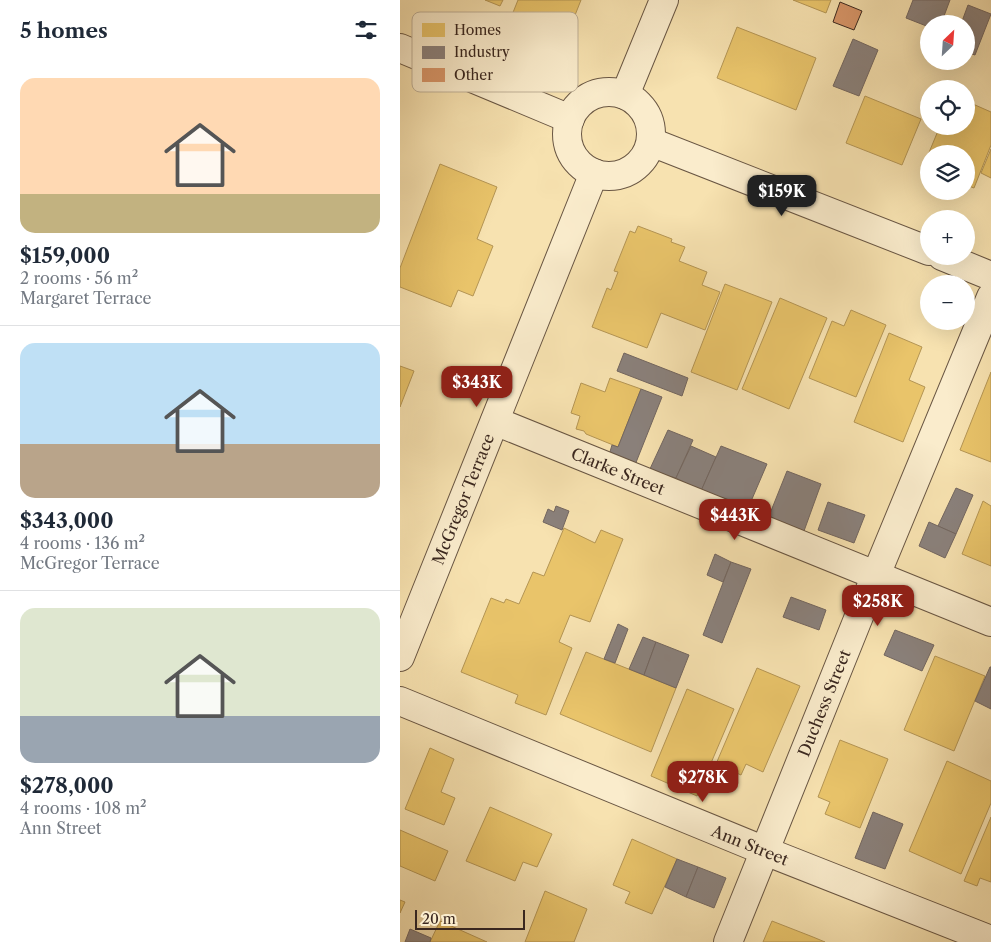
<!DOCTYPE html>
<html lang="en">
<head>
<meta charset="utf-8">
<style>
	body { margin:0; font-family:"Libre Caslon Text",serif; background:#f6f6f7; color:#1f2937; height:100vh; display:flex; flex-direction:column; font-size:19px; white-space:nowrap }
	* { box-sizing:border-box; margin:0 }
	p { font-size:16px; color:#747a83 }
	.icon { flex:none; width:28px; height:28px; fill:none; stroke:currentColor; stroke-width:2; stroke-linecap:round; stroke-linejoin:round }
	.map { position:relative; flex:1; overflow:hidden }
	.details { display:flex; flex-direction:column; background:#fff; width:400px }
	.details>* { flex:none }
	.needle { width:32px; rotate:25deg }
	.controls { position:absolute; left:520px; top:15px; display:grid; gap:10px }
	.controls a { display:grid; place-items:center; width:55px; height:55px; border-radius:50%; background:#fff; box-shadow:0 5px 20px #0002; font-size:25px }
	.scale { position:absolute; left:15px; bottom:12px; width:110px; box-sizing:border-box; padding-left:5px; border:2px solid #3a271f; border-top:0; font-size:14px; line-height:18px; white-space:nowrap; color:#3a271f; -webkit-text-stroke:4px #faeccc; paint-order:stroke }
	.price { position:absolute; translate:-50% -42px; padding:0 11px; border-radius:10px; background:#8f2418; color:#fff; font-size:16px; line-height:32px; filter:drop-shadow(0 1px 2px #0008) }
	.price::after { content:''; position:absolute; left:50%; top:30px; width:15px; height:11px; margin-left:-8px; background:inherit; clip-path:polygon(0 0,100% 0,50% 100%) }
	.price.current { background:#222; color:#fff }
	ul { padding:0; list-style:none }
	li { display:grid; align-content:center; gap:10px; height:265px; padding:0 20px }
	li+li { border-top:1px solid #e0e1e3 }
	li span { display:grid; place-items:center; height:155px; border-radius:15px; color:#555 }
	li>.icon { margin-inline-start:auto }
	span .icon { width:90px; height:90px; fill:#fffc; stroke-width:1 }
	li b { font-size:21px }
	h2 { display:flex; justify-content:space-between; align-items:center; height:60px; padding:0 20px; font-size:21px }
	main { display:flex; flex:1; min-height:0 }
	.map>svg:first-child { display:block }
	.homes { fill:#e9c46a; stroke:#b49554 }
	.industry { fill:#8a817c; stroke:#726660 }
	.building { fill:#d89669; stroke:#3a271f }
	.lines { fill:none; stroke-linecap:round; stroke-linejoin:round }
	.minor-casing { stroke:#695643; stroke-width:30 }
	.minor { stroke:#faeccc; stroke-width:28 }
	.labels { text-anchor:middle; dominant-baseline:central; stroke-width:5; stroke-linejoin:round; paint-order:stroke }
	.street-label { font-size:16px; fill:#3a271f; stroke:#faeccc }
	.key { fill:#faeccc; stroke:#c0b198; stroke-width:1 }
	.key-label { font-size:14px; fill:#3a271f }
</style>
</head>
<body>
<main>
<section class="details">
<h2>5 homes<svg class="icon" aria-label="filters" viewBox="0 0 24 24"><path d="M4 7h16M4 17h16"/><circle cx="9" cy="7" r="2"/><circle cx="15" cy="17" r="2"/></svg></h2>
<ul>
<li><span style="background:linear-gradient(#ffd9b3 75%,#c2b280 0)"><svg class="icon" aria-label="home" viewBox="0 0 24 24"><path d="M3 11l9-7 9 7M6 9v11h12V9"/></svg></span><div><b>$159,000</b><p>2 rooms · 56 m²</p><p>Margaret Terrace</p></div></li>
<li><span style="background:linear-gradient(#bfe0f5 65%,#b9a48a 0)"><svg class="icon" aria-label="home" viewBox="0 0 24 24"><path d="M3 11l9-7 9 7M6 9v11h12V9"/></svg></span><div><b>$343,000</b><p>4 rooms · 136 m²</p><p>McGregor Terrace</p></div></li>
<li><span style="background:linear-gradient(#dfe7d0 70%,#9aa5b1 0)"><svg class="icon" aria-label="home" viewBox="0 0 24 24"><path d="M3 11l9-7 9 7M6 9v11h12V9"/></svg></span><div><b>$278,000</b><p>4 rooms · 108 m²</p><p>Ann Street</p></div></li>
</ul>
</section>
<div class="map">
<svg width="591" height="942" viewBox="0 0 591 942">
	<rect width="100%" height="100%" fill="#f7e2b0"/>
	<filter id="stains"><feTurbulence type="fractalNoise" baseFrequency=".004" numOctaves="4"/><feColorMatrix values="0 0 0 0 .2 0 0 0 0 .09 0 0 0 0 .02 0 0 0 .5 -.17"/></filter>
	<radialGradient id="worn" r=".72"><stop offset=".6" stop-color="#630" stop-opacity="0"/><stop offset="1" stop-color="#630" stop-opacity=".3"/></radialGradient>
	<g class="homes">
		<path d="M85,0H103L100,6Z"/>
		<path d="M118,0H181L162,48L108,25Z"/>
		<path d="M393,0H431L426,13Z"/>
		<path d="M337,27L416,58L396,110L317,78Z"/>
		<path d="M465,96L521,119L502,165L446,143Z"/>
		<path d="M566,101L591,112V145L574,188L566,185V154H529V169L523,167L540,126H566Z"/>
		<path d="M591,149V178L581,173Z"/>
		<path d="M40,164L97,187L77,239L93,246L73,296L58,290L51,307L0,287V268Z"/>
		<path d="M238,226L272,239L271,242L285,247L279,261L307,272L302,285L320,292L305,330L261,313L247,348L192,327L207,288L211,290L218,272L214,271L230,231L235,233Z"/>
		<path d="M325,284L372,302L337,390L291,372Z"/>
		<path d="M380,298L427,318L389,409L342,389Z"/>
		<path d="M451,310L486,325L456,397L409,378L432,321L444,326Z"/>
		<path d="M489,333L522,347L509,380L525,387L503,442L454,422Z"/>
		<path d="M0,366L14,371L0,407Z"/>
		<path d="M591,372V462L560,450Z"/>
		<path d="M210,378L241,389L218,447L186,434L184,431L176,429L180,416L171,413L181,383L205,392Z"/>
		<path d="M583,501L591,506V566L562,554Z"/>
		<path d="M164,528L195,543L201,530L223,539L190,622L170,615L159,642L172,648L146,715L115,703L118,695L61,672L91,598L104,603L106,599L119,604L133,572L144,576Z"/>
		<path d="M186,652L276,688L251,752L160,714Z"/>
		<path d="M535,656L585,676L554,751L504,730Z"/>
		<path d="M357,668L400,686L363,772L346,764L341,775L316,764Z"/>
		<path d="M287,689L334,709L297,796L251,776Z"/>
		<path d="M440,740L488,759L460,828L425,814L430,802L418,797Z"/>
		<path d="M30,748L54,759L41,792L55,798L44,825L5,809Z"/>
		<path d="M547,761L591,781V803L561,874L509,851Z"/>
		<path d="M90,807L152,834L137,867L123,862L115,881L66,861Z"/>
		<path d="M591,817V882L580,878L577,886L564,881Z"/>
		<path d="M0,830L48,851L35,881L0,866Z"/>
		<path d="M232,839L277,859L252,914L225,903L230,892L213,885Z"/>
		<path d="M145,891L187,909L174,942H125Z"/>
		<path d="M0,900L5,902L0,913Z"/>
		<path d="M40,921L87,942H30Z"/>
		<path d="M372,921L413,937L425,942H363Z"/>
	</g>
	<g class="industry">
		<path d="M513,0H550L541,24H529V27L506,18Z"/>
		<path d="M568,5L591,14L575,55L566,52V24H561Z"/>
		<path d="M453,39L478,50L459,96L433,86Z"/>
		<path d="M224,353L288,378L282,396L217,371Z"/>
		<path d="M241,389L262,397L235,465L209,455L212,445L218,447Z"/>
		<path d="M268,430L293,440L276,478L249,471Z"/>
		<path d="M291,446L316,457L301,491L276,478Z"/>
		<path d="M321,446L367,464L349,506L301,491Z"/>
		<path d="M387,471L421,484L404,531L369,516Z"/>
		<path d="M556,488L573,495L556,534L538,526Z"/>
		<path d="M428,502L465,515L454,543L418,530Z"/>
		<path d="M156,506L169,511L162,530L143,522L148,509L154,512Z"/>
		<path d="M529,522L556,534L545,558L519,546Z"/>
		<path d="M315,554L331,562L323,582L307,575Z"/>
		<path d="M331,562L351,569L322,643L303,635Z"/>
		<path d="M391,597L426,610L419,630L383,617Z"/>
		<path d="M218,624L228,629L215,663L204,659Z"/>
		<path d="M495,630L534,645L522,671L484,655Z"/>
		<path d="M243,637L256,642L244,675L229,669Z"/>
		<path d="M256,642L289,655L276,688L244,675Z"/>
		<path d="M590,667H591V709L575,701Z"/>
		<path d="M473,812L503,824L485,869L455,858Z"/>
		<path d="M277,859L298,867L286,897L265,887Z"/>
		<path d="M298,867L326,878L314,908L286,897Z"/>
		<path d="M10,929L31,938L30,942H5Z"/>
	</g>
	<path class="building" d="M440,2L462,11L454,30L433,22Z"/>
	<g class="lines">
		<g class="minor-casing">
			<g id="minor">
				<path d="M0,48L170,119"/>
				<circle cx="209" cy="134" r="42"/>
				<path d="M225,95L264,0"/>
				<path d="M251,142L529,251"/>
				<path d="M542,256L591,276"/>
				<path d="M95,421L591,622"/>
				<path d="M0,657L194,173"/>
				<path d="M0,701L365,851L591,940"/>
				<path d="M328,942L464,604L591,297"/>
			</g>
		</g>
		<use href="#minor" class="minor"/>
	</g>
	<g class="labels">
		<g class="street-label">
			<text transform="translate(218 471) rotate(22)">Clarke Street</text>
			<text transform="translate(63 499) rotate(-68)">McGregor Terrace</text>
			<text transform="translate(424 703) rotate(-68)">Duchess Street</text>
			<text transform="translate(350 845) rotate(22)">Ann Street</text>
		</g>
	</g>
	<rect x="12" y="12" width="166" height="80" rx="8" class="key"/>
	<rect x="22" y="23" width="23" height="14" fill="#e9c46a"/>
	<rect x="22" y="46" width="23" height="13" fill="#8a817c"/>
	<rect x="22" y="68" width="23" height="14" fill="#d89669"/>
	<g class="key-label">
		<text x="54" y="35">Homes</text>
		<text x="54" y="57">Industry</text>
		<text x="54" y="80">Other</text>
	</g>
	<rect width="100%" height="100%" filter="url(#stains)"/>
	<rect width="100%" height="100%" fill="url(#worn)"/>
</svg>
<div class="controls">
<a><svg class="needle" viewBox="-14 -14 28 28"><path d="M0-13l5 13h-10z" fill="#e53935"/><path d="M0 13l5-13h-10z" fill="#747a83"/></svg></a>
<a><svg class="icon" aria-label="locate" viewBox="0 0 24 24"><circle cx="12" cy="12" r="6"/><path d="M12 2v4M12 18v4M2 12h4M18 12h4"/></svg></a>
<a><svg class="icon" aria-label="layers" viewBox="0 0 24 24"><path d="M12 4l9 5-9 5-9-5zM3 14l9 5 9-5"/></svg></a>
<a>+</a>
<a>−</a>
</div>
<div class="scale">20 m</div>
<b class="price current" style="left:382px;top:217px">$159K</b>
<b class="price" style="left:77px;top:408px">$343K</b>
<b class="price" style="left:335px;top:541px">$443K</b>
<b class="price" style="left:478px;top:627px">$258K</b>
<b class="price" style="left:303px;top:803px">$278K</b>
</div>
</main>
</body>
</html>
